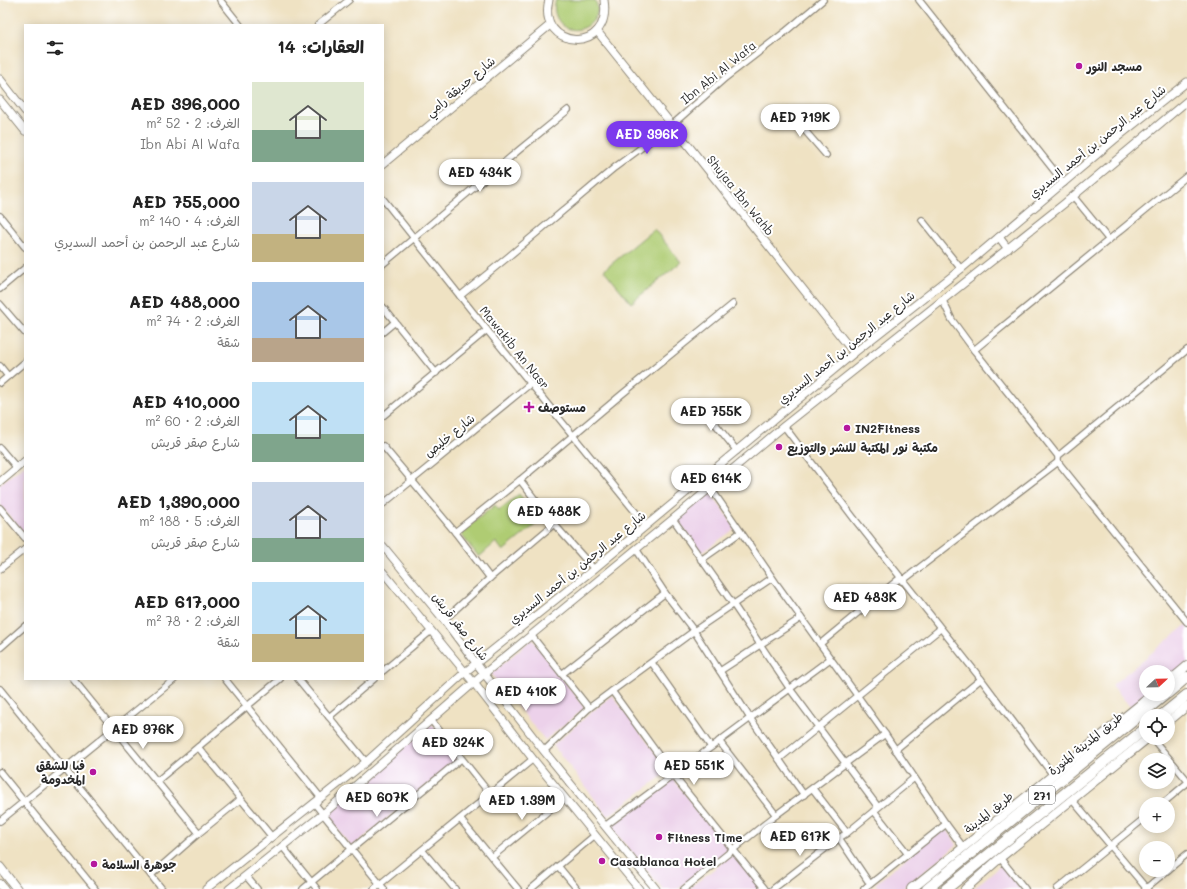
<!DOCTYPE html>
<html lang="ar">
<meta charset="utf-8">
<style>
:root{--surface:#fff;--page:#f6f6f6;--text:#222;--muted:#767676;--accent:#7c3aed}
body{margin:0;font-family:Mali,"Playpen Sans Arabic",sans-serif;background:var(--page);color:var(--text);direction:rtl;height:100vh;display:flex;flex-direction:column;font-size:15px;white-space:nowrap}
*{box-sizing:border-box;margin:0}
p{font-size:13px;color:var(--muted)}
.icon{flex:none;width:22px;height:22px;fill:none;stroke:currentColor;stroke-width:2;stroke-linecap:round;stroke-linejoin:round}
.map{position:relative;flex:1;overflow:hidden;direction:ltr}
.details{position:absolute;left:24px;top:24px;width:360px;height:656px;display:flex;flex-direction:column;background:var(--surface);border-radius:0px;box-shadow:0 2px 10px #0003;direction:rtl}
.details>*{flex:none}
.needle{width:26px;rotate:68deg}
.controls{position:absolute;left:1139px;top:665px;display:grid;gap:8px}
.controls a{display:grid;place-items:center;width:36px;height:36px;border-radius:50%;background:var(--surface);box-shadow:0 2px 10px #0003;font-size:20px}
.price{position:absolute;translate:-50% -34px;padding:0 9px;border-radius:14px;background:#fff;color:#222;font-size:13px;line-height:26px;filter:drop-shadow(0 1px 2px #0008)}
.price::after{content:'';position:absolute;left:50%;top:24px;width:12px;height:9px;margin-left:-6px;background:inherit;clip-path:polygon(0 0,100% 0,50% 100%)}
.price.selected{background:var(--accent);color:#fff}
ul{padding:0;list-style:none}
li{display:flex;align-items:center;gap:12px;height:100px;padding:0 20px}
li span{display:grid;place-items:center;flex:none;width:112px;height:80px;border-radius:0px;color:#555}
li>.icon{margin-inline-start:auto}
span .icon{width:48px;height:48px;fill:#fffc;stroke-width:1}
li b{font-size:17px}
h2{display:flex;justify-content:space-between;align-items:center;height:48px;padding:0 20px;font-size:17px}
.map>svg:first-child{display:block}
.built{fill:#ecd1ea}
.green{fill:#afcc73;stroke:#6d7c4f}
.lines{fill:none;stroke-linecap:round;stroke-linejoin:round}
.minor-casing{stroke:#8d8677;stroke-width:8}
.tertiary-casing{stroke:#8d8677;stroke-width:9}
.secondary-casing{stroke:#8d8677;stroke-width:10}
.primary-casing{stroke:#8d8677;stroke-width:10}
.motorway-casing{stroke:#8d8677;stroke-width:12}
.minor{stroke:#fff;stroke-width:5.5}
.tertiary{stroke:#fff;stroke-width:7}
.secondary{stroke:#fff;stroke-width:8}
.primary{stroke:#fff;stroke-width:8}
.motorway{stroke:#fff;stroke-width:10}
.poi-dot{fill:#b5179e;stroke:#fff;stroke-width:1.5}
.labels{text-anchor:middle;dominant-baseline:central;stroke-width:4;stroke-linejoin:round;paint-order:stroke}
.shield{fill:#fff;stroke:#6b6b6b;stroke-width:1}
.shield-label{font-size:11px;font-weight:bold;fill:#2b2b2b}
.poi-label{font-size:12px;font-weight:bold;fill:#2b2b2b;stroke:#fff;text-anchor:start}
.street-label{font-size:12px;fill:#2b2b2b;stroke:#fff}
</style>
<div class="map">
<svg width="1187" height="889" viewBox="0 0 1187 889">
<rect width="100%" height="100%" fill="#fff"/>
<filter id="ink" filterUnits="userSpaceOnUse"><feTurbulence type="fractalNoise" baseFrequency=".025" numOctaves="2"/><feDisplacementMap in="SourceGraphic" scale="8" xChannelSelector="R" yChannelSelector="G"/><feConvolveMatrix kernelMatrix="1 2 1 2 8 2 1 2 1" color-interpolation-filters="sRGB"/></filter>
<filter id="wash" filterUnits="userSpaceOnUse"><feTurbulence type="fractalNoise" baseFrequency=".012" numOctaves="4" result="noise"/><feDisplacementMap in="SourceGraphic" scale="16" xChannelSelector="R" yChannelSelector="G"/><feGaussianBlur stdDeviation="0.9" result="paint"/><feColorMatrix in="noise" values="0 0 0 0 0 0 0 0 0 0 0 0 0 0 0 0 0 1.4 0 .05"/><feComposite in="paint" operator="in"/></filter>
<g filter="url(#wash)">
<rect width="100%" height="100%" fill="#efe2c3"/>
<!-- built -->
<g class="built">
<polygon points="25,465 25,534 0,505 0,484"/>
<polygon points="709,491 736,528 701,553 676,518"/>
<polygon points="1186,625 1187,626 1187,664 1168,680 1168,672 1146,672 1146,694 1150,694 1132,709 1112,685"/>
<polygon points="532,639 585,708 545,740 491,674"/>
<polygon points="612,695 669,771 608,816 553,745"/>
<polygon points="431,723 459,759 352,847 325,814"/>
<polygon points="672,778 729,849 678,889 663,889 609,825"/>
<polygon points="945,826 957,845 902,889 880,889 875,884"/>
<polygon points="735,853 763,889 688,889"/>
<polygon points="1002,864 1022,889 973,889"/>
</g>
<!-- green -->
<g class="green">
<path d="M556,0h39c12,23 -25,43 -38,18 -3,-6 -3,-12 -1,-18z"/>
<polygon points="654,229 681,262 631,303 604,270"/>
<polygon points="519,494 540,521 503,551 496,542 479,557 460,533 495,505 499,510"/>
</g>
</g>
<g filter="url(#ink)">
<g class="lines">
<defs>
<g id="minor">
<polyline points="220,0 240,25"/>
<polyline points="919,0 1064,183"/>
<polyline points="318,25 349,0"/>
<polyline points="787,110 826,155"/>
<polyline points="1073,196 1109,240"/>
<polyline points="383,199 487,330 646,525"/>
<polyline points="0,216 25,247"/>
<polyline points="922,220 961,269"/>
<polyline points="383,264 519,150 568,110"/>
<polyline points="0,289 25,268"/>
<polyline points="460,296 508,257 614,168 672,125 725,78 785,32 823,0"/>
<polyline points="943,301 952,320 974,350 1058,456 1058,462 1187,622"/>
<polyline points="0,304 25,333"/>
<polyline points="383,307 436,373"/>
<polyline points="383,332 395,322"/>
<polyline points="974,350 1187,176"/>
<polyline points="0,366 8,376"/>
<polyline points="0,383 25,362"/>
<polyline points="698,402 737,451"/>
<polyline points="383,416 487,330"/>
<polyline points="784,426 856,521 981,679 1053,775"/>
<polyline points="383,446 455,532 490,578"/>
<polyline points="0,448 17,468"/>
<polyline points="1058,456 1187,350"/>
<polyline points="520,480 554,524 594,569"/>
<polyline points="710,487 776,583 885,734 946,824 963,847"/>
<polyline points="383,504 530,384"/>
<polyline points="0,508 25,538"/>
<polyline points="673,519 733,604 790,689 878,807"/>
<polyline points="455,532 520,480 621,395 733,304"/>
<polyline points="636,549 665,593 694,631 750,718 804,795"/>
<polyline points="701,560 741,532"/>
<polyline points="0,569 25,549"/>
<polyline points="902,581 1058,462"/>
<polyline points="444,620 490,578 554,524"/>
<polyline points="531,635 589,708"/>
<polyline points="820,644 900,578"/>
<polyline points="0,648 25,626"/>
<polyline points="652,663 711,747"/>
<polyline points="383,671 431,631"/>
<polyline points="720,671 801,618"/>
<polyline points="562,674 665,593"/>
<polyline points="73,679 199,833"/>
<polyline points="225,679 321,798"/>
<polyline points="298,679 366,762"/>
<polyline points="0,689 162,889"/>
<polyline points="612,691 673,775 765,889"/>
<polyline points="329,717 374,679"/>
<polyline points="431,720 490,794"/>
<polyline points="1152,738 1187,780"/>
<polyline points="719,741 776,815"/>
<polyline points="198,747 272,837"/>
<polyline points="895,750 981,679"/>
<polyline points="544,751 589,708 612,691 694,631 772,578"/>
<polyline points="779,759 940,629"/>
<polyline points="0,772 95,889"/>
<polyline points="157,781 280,679"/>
<polyline points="813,789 847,833"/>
<polyline points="1073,801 1147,889"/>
<polyline points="314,803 384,889"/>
<polyline points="1162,804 1187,783"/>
<polyline points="874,811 908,854"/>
<polyline points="460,819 518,889"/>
<polyline points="0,821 175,679"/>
<polyline points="605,826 830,659"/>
<polyline points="839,838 870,884"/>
<polyline points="282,846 317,889"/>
<polyline points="422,850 455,889"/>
<polyline points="492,857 564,798"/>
<polyline points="1000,858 1025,889"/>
<polyline points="558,866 577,889"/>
<polyline points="1168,870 1187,854"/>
<polyline points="151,875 199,833 241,799"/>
<polyline points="246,876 257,889"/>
<polyline points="303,889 461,759"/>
<polyline points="374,889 533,759"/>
<polyline points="531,889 595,835"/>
<polyline points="684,889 776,815 885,734"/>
<polyline points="773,889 839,838 847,833 914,778"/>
<polyline points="864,889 946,824"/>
<polyline points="1057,889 1146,817"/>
<polyline points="1145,889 1168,870"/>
</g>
<g id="tertiary">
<path d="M549,0c-13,49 64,56 55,0"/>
<polyline points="597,31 854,353"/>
<polyline points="0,79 25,111"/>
<polyline points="0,100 25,131"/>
<polyline points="383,164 550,25"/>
<polyline points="999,237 1008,249"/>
<polyline points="0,482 25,461"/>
<polyline points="383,546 444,620 476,663 544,751 656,889"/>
<polyline points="383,572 474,683 533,759 639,889"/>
<polyline points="206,889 366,762 464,673 594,569 854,353 961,269 1114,140 1187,82"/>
<polyline points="229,889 323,814 485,673 673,519 784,426 1065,203 1187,101"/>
</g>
<polyline id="secondary" points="0,867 17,889"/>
<g id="primary">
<polyline points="1168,682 1187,666"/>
<polyline points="1168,722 1187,706"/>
<polyline points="0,884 4,889"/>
<polyline points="912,889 1153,694"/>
<polyline points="965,889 1000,858 1148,738"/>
</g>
<g id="motorway">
<polyline points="1168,693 1187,677"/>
<polyline points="1161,716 1187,695"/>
<polyline points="912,889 913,888"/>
<polyline points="927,889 1166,694"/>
<polyline points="946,889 1146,728"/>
</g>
</defs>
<!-- minor casing -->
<use href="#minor" class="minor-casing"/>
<!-- tertiary casing -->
<use href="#tertiary" class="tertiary-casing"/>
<!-- secondary casing -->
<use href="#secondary" class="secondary-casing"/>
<!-- primary casing -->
<use href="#primary" class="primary-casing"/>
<!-- motorway casing -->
<use href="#motorway" class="motorway-casing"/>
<!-- minor -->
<use href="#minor" class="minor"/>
<!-- tertiary -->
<use href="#tertiary" class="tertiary"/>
<!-- secondary -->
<use href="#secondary" class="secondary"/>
<!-- primary -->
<use href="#primary" class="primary"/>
<!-- motorway -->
<use href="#motorway" class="motorway"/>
</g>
</g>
<!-- markers -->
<g class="poi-dot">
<circle cx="1079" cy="66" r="4"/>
<path d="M527 401h4v4h4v4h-4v4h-4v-4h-4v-4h4z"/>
<circle cx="847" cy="428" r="4"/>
<circle cx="779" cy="447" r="4"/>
<circle cx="93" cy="772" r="4"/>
<circle cx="659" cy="837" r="4"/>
<circle cx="602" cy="861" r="4"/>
<circle cx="94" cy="864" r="4"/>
</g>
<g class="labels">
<!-- shield labels -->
<rect class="shield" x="1029" y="786" width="26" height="18" rx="3"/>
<g class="shield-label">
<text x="1042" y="795">271</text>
</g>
<!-- poi labels -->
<g class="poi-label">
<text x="1087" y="66">مسجد النور</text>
<text x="538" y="407">مستوصف</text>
<text x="855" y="428">IN2Fitness</text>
<text x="787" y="447">مكتبة نور المكتبة للنشر والتوزيع</text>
<text x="85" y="765" text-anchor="end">فبا للشقق<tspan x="85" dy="14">المخدومة</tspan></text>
<text x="667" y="837">Fitness Time</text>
<text x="610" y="861">Casablanca Hotel</text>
<text x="102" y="864">جوهرة السلامة</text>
</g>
<!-- street labels -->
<g class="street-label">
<text transform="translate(718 72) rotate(-39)">Ibn Abi Al Wafa</text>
<text transform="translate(460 86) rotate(-40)">شارع حديقة رامي</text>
<text transform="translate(1097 141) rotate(-39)">شارع عبد الرحمن بن أحمد السديري</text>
<text transform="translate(741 195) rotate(51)">Shujaa Ibn Wahb</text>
<text transform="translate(515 347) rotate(51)">Mawakib An Nasr</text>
<text transform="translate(846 347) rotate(-39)">شارع عبد الرحمن بن أحمد السديري</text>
<text transform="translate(449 435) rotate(-39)">شارع خليص</text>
<text transform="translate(577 567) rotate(-39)">شارع عبد الرحمن بن أحمد السديري</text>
<text transform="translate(461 626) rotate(52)">شارع صقر قريش</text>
<text transform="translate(1085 743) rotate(-39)">طريق المدينة المنورة</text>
<text transform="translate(988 812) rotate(-39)">طريق المدينة</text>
</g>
</g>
</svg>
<div class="controls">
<a><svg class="needle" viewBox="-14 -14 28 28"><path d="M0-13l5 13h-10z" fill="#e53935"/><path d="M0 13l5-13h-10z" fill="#767676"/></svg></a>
<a><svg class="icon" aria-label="locate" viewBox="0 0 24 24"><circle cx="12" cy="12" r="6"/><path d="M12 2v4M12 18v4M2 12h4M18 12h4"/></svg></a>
<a><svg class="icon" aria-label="layers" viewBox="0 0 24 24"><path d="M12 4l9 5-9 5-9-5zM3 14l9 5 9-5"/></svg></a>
<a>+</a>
<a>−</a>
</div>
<b class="price" style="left:800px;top:138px">AED 719K</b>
<b class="price selected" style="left:647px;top:155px">AED 396K</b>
<b class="price" style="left:480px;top:193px">AED 434K</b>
<b class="price" style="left:711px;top:432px">AED 755K</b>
<b class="price" style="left:711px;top:499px">AED 614K</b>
<b class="price" style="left:549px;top:532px">AED 488K</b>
<b class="price" style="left:865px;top:618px">AED 483K</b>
<b class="price" style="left:526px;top:712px">AED 410K</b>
<b class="price" style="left:143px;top:750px">AED 976K</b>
<b class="price" style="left:453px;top:763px">AED 324K</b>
<b class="price" style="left:694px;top:786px">AED 551K</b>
<b class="price" style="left:377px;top:818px">AED 607K</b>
<b class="price" style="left:522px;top:821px">AED 1.39M</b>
<b class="price" style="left:800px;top:857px">AED 617K</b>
<section class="details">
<h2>العقارات: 14<svg class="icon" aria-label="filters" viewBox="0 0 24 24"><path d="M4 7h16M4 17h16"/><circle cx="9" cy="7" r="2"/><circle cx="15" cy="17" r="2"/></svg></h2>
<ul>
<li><span style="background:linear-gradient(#dfe7d0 60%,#7fa58c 0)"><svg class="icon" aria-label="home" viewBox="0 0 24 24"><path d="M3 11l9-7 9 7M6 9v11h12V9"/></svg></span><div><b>AED 396,000</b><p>الغرف: 2 · 52 m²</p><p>Ibn Abi Al Wafa</p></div></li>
<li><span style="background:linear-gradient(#c9d6e8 65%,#c2b280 0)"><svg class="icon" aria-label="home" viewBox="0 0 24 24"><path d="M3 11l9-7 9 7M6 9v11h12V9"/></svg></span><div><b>AED 755,000</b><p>الغرف: 4 · 140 m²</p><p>شارع عبد الرحمن بن أحمد السديري</p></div></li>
<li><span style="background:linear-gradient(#a9c7e8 70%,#b9a48a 0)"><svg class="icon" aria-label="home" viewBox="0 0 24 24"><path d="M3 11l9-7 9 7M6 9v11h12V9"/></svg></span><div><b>AED 488,000</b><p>الغرف: 2 · 74 m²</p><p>شقة</p></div></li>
<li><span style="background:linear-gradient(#bfe0f5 65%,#7fa58c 0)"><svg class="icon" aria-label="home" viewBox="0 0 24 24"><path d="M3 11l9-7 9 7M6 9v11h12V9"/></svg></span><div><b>AED 410,000</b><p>الغرف: 2 · 60 m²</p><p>شارع صقر قريش</p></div></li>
<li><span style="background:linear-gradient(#c9d6e8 70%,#7fa58c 0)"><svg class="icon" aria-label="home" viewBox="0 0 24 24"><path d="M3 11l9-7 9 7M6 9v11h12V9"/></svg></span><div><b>AED 1,390,000</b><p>الغرف: 5 · 188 m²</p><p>شارع صقر قريش</p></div></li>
<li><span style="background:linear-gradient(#bfe0f5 65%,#c2b280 0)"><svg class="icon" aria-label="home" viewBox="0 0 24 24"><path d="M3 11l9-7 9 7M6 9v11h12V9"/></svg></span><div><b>AED 617,000</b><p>الغرف: 2 · 78 m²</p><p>شقة</p></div></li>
</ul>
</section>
</div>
